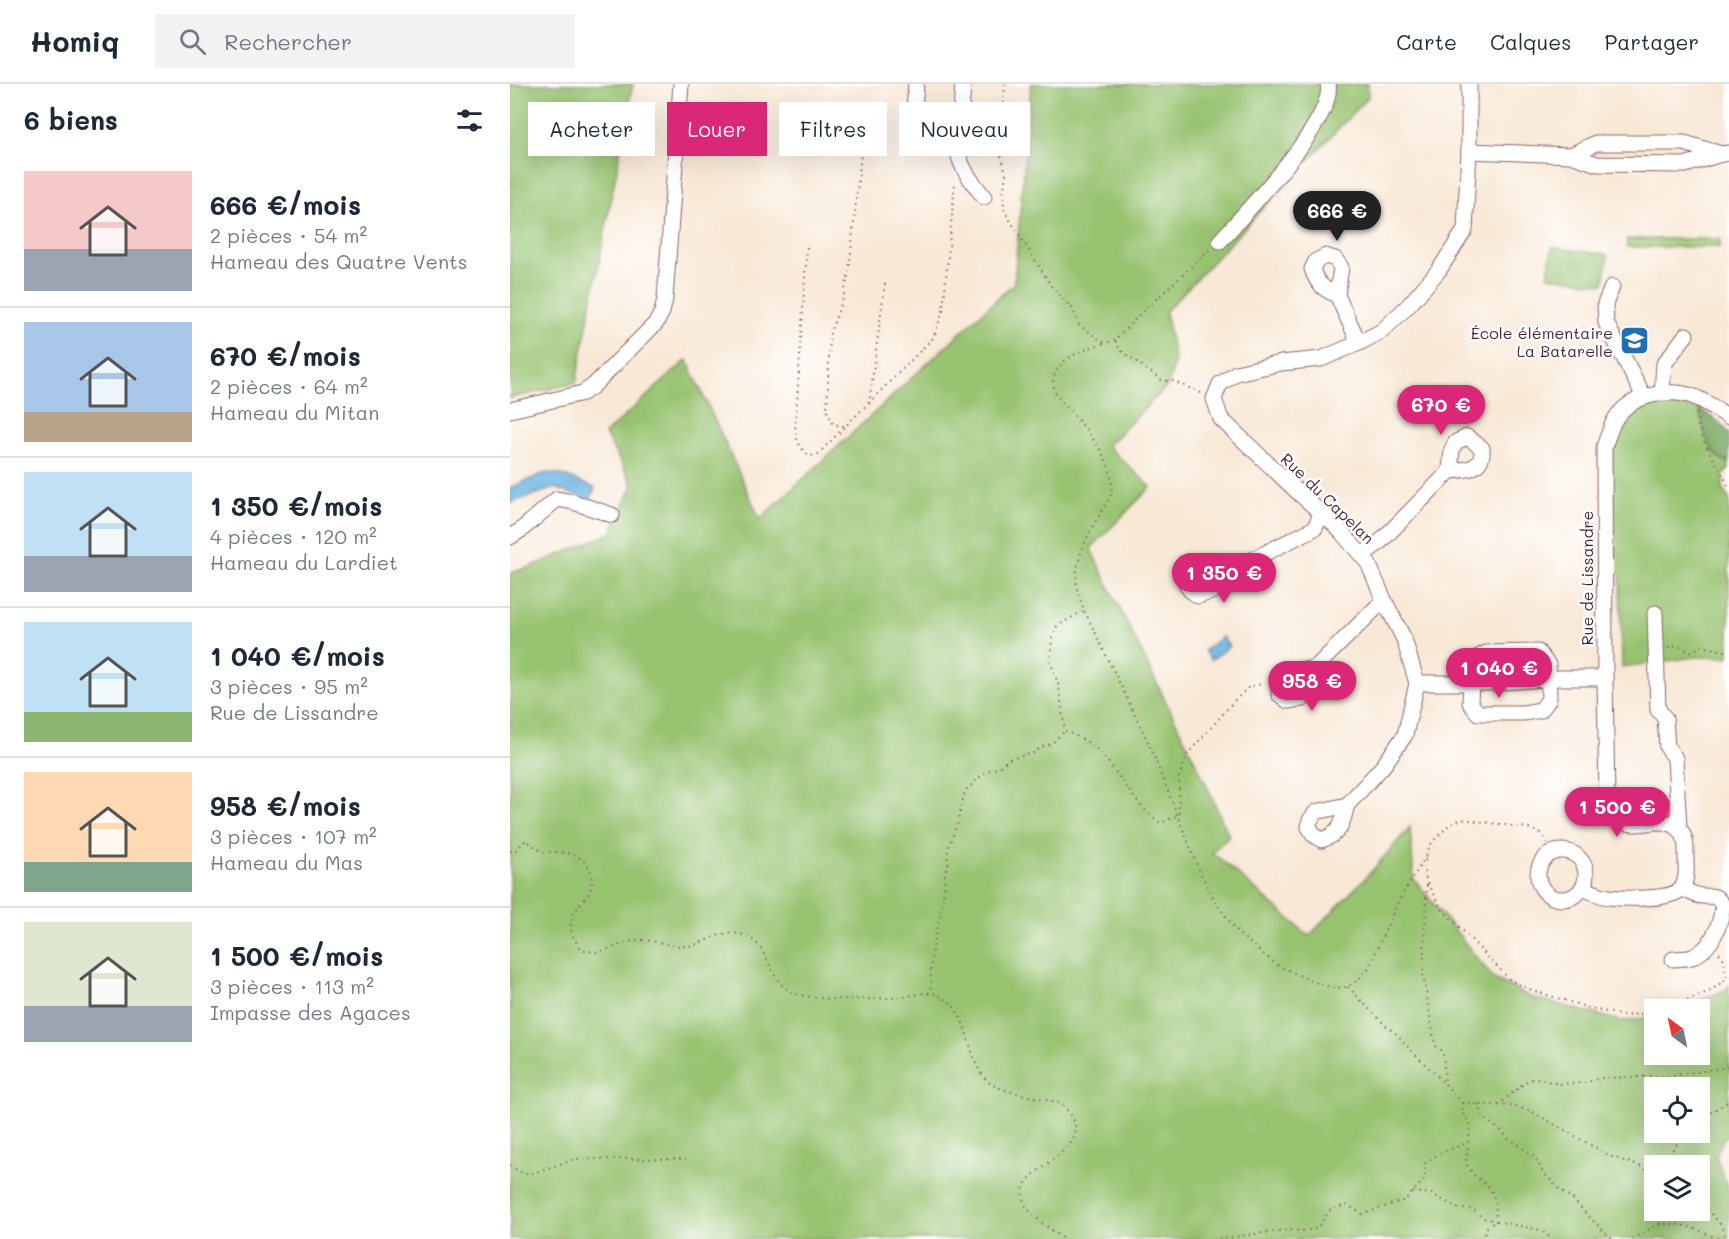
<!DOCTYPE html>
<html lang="fr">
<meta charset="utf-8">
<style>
:root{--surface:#fff;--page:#f2f2f3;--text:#1f2937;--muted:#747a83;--line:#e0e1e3;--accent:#db2777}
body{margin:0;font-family:Mali,sans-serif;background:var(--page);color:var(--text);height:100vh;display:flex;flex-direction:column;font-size:22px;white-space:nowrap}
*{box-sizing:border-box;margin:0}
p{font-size:20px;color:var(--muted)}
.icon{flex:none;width:33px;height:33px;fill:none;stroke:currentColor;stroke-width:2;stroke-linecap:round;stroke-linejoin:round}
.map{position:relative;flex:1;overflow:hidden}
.sheet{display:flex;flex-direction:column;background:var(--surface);width:510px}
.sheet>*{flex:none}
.guide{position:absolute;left:18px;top:18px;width:570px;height:54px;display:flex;gap:12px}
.needle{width:39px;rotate:327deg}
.controls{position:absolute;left:1134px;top:915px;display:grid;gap:12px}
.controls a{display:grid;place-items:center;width:66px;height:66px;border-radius:0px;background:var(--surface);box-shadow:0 6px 24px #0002;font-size:30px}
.price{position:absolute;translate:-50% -51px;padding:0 14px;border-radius:21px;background:var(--accent);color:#fff;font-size:20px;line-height:39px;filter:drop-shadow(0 2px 3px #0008)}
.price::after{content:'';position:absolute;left:50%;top:36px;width:18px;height:14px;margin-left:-9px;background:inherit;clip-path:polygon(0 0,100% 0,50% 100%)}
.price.current{background:#222;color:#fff}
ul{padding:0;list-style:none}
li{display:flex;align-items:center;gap:18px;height:150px;padding:0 24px}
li+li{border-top:2px solid var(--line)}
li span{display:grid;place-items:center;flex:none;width:168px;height:120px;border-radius:0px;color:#555}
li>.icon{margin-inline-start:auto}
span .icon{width:72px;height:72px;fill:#fffc;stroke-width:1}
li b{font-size:26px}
h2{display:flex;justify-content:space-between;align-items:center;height:72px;padding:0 24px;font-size:26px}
.tag{padding:0 21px;border-radius:0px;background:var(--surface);box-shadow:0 6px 24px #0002;font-size:21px;line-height:54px}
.tag.current{background:var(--accent);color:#fff}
header{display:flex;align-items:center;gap:36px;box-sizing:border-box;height:84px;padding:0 30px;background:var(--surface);border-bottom:2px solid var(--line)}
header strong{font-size:28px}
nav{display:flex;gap:33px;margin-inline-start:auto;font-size:21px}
.search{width:420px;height:54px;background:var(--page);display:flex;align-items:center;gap:15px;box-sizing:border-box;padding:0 21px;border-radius:0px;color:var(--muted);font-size:22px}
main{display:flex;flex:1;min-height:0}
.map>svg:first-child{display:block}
.green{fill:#97c270;stroke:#70704e;stroke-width:1.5;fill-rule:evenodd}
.forest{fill:#79a862;stroke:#626446;stroke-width:1.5}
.water{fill:#66b2df;stroke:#586885;stroke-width:1.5}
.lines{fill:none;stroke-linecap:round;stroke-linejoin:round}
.minor-casing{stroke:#876567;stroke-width:17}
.path{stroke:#876567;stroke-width:2;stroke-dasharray:1.5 4.5;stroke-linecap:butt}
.minor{stroke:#fff;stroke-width:15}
.labels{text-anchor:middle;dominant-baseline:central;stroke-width:5;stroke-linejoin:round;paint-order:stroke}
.poi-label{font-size:16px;fill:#4a1f2b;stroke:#fff;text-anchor:end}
.street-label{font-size:16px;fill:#4a1f2b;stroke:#fff}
</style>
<header>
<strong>Homiq</strong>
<div class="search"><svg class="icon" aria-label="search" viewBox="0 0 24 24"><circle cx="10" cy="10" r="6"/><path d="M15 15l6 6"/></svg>Rechercher</div>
<nav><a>Carte</a><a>Calques</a><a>Partager</a></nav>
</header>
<main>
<section class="sheet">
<h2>6 biens<svg class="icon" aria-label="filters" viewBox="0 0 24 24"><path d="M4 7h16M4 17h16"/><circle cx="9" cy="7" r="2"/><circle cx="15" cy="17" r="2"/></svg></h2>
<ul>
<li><span style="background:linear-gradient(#f6c9c9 65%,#9aa5b1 0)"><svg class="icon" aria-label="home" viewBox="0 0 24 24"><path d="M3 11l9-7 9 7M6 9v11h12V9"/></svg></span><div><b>666 €/mois</b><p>2 pièces · 54 m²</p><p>Hameau des Quatre Vents</p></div></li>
<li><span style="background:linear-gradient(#a9c7e8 75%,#b9a48a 0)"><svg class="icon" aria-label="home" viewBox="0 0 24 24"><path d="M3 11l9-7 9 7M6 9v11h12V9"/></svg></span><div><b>670 €/mois</b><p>2 pièces · 64 m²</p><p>Hameau du Mitan</p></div></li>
<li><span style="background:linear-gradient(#bfe0f5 70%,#9aa5b1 0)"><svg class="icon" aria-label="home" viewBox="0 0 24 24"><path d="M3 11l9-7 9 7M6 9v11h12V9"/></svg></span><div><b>1 350 €/mois</b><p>4 pièces · 120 m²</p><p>Hameau du Lardiet</p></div></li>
<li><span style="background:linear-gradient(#bfe0f5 75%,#8fb573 0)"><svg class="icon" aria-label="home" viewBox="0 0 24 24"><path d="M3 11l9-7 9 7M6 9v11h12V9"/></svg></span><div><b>1 040 €/mois</b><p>3 pièces · 95 m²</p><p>Rue de Lissandre</p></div></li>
<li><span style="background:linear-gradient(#ffd9b3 75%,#7fa58c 0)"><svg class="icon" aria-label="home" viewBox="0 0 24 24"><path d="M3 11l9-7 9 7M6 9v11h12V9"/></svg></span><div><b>958 €/mois</b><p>3 pièces · 107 m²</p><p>Hameau du Mas</p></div></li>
<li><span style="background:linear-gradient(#dfe7d0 70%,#9aa5b1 0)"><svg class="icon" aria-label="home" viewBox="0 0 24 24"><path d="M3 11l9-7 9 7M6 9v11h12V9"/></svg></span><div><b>1 500 €/mois</b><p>3 pièces · 113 m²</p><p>Impasse des Agaces</p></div></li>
</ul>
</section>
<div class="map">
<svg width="1219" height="1155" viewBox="0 0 1219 1155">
<rect width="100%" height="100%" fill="#fff"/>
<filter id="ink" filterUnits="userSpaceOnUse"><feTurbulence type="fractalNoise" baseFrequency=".0167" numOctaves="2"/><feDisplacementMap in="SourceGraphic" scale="12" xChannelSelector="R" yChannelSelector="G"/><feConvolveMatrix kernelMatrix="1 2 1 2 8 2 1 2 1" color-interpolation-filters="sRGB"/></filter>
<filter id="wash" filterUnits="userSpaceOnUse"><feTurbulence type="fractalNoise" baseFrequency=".008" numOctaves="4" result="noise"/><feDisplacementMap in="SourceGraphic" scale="24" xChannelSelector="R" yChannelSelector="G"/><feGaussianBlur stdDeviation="1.35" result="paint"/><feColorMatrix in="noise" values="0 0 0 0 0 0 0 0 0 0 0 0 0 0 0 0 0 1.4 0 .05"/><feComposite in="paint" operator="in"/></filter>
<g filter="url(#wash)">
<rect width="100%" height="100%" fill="#f8e8d6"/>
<!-- green -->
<g class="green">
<polygon points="0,0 123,0 66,299 0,314"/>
<path d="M521,0h337v13l-203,215 10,49 -7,24 -61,61 44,41 -60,61 1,4 110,223 27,61 -17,16 97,84 62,-64 39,-45 4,52 79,99 37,19 91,24 33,-4v37h46v-44l-24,-1 49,-19 4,-5v150l-6,4 -7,17 13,37v46h-1219v-666l20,-6 81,-34 22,-48 -28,-51 82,-74 73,159 254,-236zM1144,1004h46v44h-46zM1144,1082h46v44h-46z"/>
<rect x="1117" y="155" width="93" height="8"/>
<polygon points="1042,163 1098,171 1094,200 1038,192"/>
<path d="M1149,315c15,0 26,1 40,9 5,20 8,48 30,55v6l-6,6v15l6,8v159h-33l-74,10 -2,-94 -8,-1c0,-35 -9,-130 14,-156 9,-9 20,-13 33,-17z"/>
</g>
<!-- forest -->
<path class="forest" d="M1189,324l20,14 10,11v30c-22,-7 -25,-35 -30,-55z"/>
<!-- water -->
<g class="water">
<polygon points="41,389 52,391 85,404 80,416 45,404 0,419 0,404 32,390"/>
<polygon points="712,553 719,562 701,576 694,567"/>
</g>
</g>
<g filter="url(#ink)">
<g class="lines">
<defs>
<g id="minor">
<path d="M453,0l-5,69c4,17 15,30 26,44"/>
<polyline points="403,38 406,0"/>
<polyline points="959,67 1061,71 1086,59 1174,59 1211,70 1219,69"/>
<polyline points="1061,71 1087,80 1175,81 1211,70"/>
<path d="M710,157c24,-28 116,-121 108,-157"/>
<polyline points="1102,203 1095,220 1096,239 1134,313"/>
<path d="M827,211c-14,-6 -20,-11 -25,-26l4,-8 10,-5 9,3 6,8 -4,28 22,48"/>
<polyline points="1152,309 1154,280 1176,251"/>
<polyline points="0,326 73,309 83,302 146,239 152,228 155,215 171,0"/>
<polyline points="0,453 11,446 47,415 63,418 102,431"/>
<path d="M852,471l17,-12 71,-72 2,-22 4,-7 11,-5 15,11c2,21 -15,22 -32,23"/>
<path d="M718,488c-15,-3 -26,-6 -40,2l-2,9 4,7 8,6 16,-5 14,-19 87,-44 6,-15"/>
<polyline points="1145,529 1148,626 1155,634 1157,663 1165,674 1169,744"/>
<polygon points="1028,568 1038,581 1039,615 1031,626 1013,629 968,629 960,619 962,577 976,569"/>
<path d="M804,585c-15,0 -23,1 -35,10v15l9,7 14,-2 12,-14v-16l70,-69"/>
<path d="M907,599h74l68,-5h46l-1,-231c3,-8 6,-18 10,-26 15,-27 57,-34 83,-23 11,5 22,13 32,19"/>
<path d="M837,721c-5,18 -5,28 -25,35l-8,-5 -5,-8 1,-7 6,-8 31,-7 36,-39 22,-31 12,-52 -13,-44 -20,-39 -16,-37 -31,-36 -35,-31 -81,-77 -7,-20 6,-15 16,-11 45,-10 40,-4 38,-16 23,-12 27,-26 30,-35 26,-40 4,-79v-67"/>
<circle cx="1052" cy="791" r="24"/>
<path d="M1072,804c9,3 18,8 27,9 14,2 63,3 72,-8 7,-9 5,-21 5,-31 0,-10 1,-23 -8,-30 -25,-19 -53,17 -71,-27l-2,-123"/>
<path d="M1163,875c5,-1 13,0 19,-2 20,-8 28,-32 31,-51 -8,-13 -9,-9 -21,-10 -7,0 -14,-5 -20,-8"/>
</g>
</defs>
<!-- minor casing -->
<use href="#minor" class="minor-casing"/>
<!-- path -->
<g class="path">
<polyline points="495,0 490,66 496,90 493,112 495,128 542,203 562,224 569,241 595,259"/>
<path d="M297,163l-12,185c3,11 5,18 16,24l7,-2 115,-116 10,-27 12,-129"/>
<path d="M605,256c-24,7 -76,20 -58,56 20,23 54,57 55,89 1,11 -7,20 -12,29 -13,22 -27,48 -23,74 1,7 5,15 7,22l65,134 51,128 16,31 24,32 37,30 37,17 20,6 13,-1 11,-7 10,-11 30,-67 28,-46"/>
<polyline points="691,309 663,297 653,297 610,266 605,256 628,232 699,166"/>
<polyline points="359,320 375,199"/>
<path d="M1187,329c0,28 22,50 32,75"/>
<polyline points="334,342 323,340 317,326 320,248 333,215 339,187 353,49"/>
<path d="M573,527l-26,15 -5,12 -2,22 9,27 6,44c9,4 21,9 28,15 26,23 39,59 68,77l18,-8v-38l8,-22 47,-54 16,-15 14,-2"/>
<polyline points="1158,564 1168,562 1180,568 1192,562 1219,568"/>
<path d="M0,767h5l11,-11 16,12c19,-1 42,0 49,20 1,6 2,13 -1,19 -7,11 -21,22 -19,37 0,8 6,16 11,21 4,1 9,3 13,3 17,-2 31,-12 48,-12 17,1 34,9 50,5 13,-3 25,-12 39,-12 38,1 32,44 58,58 21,12 86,8 113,6 10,-1 21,-6 31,-3 40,11 29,67 56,89 14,10 52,15 70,20 57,52 -64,62 -32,106 9,12 24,21 36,30"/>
<polyline points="1043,770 1032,750 1018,744 951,735 938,742 920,761 916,772 914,786 917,799 931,824 1001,897 1024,907 1080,924 1114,932 1144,928"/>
<polyline points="1209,869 1213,873 1217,895"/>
<polyline points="838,903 875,941 888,951 895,960 935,1000"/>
<path d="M418,910c5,-10 2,-17 3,-26 0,-27 11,-53 13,-79 1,-11 0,-17 5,-27l-2,-6 2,-11 8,-20 8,-34 21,-20 11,-3 12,-9 25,-6 6,-5 11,-4 14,-13"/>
<polyline points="1155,926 1200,907 1219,893"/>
<polyline points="952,1019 1002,1022 1021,1027 1100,1072 1132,1083 1144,1090"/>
<polyline points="968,1020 972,1033 994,1049 996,1054 1003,1057 1025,1073 1032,1087 1048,1104 1064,1116 1076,1130 1102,1155"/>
<polyline points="988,1021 1018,996 1028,994 1048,1000 1074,999 1091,994 1159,992 1219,983"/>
<polyline points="1190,1035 1219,1017"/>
<polyline points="0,1081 12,1089 23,1089 65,1075 176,1075"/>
<polyline points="1156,1082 1157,1073 1176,1048"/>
<polyline points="903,1108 922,1110 949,1125 962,1125 973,1134 986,1137 985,1116 980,1104 963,1090 956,1080 958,1059"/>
<polyline points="1190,1116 1211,1141 1216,1155"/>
<path d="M1149,1140c27,-1 36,5 60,15"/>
<path d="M709,1155l66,-9 20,1 12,-3 14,-19 16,-4 16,9 42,-14 20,-21v-15c11,-12 29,-15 43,-22l3,-17 -8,-11 -1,-11 -17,-19 -2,-32 -8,-7 -12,-71 4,-91"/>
<polyline points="973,1155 977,1143 986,1137 1030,1146 1043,1155"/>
<polyline points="1122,1155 1149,1140 1161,1126"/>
</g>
<!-- minor -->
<use href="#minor" class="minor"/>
</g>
</g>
<!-- icons -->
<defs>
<symbol id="school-square" viewBox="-11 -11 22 22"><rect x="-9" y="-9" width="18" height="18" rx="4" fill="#1f6fb2" stroke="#fff"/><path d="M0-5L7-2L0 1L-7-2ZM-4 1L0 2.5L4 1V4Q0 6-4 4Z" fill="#fff"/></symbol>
</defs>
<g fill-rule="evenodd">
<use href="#school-square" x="1108" y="240" width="33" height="33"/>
</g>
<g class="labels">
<!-- poi labels -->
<g class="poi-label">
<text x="1103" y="248">École élémentaire<tspan x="1103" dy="18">La Batarelle</tspan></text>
</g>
<!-- street labels -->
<g class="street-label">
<text transform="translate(818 414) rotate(44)">Rue du Capelan</text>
<text transform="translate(1076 494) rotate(-90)">Rue de Lissandre</text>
</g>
</g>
</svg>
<div class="controls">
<a><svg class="needle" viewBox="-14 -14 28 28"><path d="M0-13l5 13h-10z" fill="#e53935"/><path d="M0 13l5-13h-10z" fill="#747a83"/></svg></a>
<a><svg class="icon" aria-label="locate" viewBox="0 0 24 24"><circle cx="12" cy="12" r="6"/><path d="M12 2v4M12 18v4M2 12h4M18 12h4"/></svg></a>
<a><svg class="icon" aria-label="layers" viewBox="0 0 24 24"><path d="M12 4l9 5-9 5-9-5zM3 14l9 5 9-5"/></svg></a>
</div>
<b class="price current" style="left:827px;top:158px">666 €</b>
<b class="price" style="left:931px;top:352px">670 €</b>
<b class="price" style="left:714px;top:520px">1 350 €</b>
<b class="price" style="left:989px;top:615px">1 040 €</b>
<b class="price" style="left:802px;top:628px">958 €</b>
<b class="price" style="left:1107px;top:754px">1 500 €</b>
<div class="guide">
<a class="tag">Acheter</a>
<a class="tag current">Louer</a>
<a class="tag">Filtres</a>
<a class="tag">Nouveau</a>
</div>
</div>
</main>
